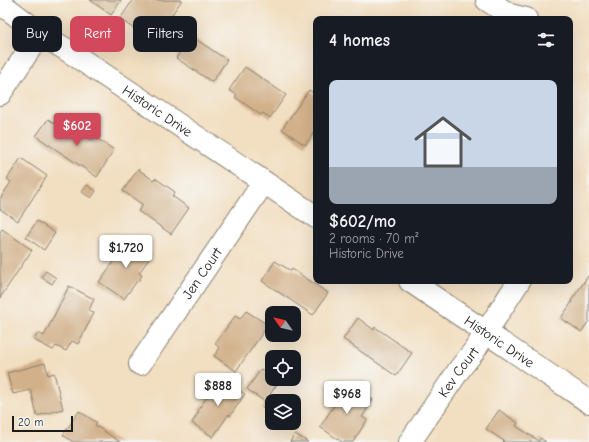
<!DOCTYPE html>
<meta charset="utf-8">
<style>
:root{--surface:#171b24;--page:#20242c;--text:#f1f3f6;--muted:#9ea1a6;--line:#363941;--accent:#d1495b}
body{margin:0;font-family:"Comic Neue",sans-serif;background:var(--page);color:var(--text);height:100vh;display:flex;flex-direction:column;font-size:15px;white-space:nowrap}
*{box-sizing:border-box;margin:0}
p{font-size:13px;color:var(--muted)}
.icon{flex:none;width:22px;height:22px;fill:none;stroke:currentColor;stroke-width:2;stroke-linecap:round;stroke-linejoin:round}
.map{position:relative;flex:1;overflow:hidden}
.drawer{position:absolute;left:313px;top:16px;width:260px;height:268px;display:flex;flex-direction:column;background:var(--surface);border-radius:8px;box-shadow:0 4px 16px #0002}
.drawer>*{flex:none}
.top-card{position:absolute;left:12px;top:16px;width:241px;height:36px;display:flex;gap:8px}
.needle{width:26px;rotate:304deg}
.controls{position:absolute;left:265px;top:306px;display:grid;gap:8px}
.controls a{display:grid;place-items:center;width:36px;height:36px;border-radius:8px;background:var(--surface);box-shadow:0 4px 16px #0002;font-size:20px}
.scale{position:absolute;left:12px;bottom:10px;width:61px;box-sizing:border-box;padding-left:4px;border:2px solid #1c1c1c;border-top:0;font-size:11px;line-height:14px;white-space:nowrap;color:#1c1c1c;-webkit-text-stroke:3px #f6f6f2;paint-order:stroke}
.price{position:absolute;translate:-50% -34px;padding:0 9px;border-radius:4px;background:#fff;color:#222;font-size:13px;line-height:26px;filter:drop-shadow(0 1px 2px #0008)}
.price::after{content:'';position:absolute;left:50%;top:24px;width:12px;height:9px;margin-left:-6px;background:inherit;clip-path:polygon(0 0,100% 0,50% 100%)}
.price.active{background:var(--accent);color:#fff}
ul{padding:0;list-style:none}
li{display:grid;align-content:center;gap:8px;height:212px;padding:0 16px}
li+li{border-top:1px solid var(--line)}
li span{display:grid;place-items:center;height:124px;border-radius:8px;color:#555}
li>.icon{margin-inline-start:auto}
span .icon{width:72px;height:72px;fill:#fffc;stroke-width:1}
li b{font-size:17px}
h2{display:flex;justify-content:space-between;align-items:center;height:48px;padding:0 16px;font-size:17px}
.pill{padding:0 14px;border-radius:8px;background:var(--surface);box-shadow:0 4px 16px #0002;font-size:14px;line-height:36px}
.pill.active{background:var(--accent);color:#fff}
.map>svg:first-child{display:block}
.building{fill:#d2b18a}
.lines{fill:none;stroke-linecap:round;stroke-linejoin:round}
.minor-casing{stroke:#877d6e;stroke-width:24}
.minor{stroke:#fff;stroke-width:22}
.labels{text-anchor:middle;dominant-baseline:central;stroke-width:3;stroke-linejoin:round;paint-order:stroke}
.street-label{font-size:14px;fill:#1c1c1c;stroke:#f6f6f2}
</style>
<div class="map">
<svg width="589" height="442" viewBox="0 0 589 442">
<rect width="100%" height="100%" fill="#f6f6f2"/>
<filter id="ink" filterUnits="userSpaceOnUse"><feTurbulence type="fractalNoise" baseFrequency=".025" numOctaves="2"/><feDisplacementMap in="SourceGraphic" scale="8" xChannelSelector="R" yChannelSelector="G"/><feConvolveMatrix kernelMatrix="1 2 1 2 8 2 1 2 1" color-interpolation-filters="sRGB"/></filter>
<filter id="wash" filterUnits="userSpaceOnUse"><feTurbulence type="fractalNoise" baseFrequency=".012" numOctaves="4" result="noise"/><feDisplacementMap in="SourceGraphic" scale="16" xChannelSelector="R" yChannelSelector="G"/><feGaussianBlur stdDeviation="0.9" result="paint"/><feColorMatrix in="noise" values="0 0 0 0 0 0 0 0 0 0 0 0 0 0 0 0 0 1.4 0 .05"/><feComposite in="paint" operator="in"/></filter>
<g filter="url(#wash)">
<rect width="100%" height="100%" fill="#f2dec0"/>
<g id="blocks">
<!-- building -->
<g class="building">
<polygon points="90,0 121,0 111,15"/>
<polygon points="133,0 149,0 151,2 152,0 182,0 172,14 180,20 161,48 120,19"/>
<polygon points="191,36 227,60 212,82 176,58"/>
<polygon points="245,67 286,95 270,118 263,113 261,115 235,97 237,95 229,90"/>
<polygon points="309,90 316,95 316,130 305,145 282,129"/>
<polygon points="48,119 65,130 68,125 92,141 95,137 114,150 97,177 36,136"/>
<polygon points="21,158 47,176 18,221 0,209 0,199 11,182 7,179"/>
<polygon points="138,169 153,180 155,178 175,192 172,196 189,208 171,234 138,211 143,205 123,191"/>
<polygon points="87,185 96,191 91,198 82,192"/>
<polygon points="37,221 55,233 44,250 26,237"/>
<polygon points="2,229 32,250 0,298 0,232"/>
<polygon points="130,239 152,254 139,273 142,275 138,282 137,281 124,299 99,282"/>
<polygon points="275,261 291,271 292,269 328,293 313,315 262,281"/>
<polygon points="46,271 56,278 52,284 41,277"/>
<polygon points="588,276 589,277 589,321 581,332 561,318 572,302 571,301"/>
<polygon points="69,286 94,299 89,310 94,313 78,344 72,341 66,351 56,346 53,350 34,340 38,333 44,336"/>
<polygon points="246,311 268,325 236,371 214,356 220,348 215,344 235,316 240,319"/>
<polygon points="358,318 374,330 375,327 412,353 396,376 343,339"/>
<polygon points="45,363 48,375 54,373 63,409 37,416 31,390 13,394 7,373"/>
<polygon points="261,369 272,376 272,379 276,379 279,381 265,402 247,389"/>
<polygon points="220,378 245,394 230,416 229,414 213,437 192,423 199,411 198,410"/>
<polygon points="348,384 373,400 362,417 367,420 353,442 342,442 320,427"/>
<polygon points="266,402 272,406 272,412 271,414 262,408"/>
<polygon points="499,410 518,423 516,426 539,441 540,438 546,442 503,442 504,441 486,429"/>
<polygon points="79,411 97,423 95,425 120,442 73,442 63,435"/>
<polygon points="295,434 308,442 290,442"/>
</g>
</g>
</g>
<g filter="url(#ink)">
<use href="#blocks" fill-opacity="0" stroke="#877d6e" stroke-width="1"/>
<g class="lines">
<defs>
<g id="minor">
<polyline points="487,0 510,15 526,19"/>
<path id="s1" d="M0,3l42,32 25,15 249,167"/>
<polyline points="0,94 29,50 42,35"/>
<path id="s2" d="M410,281l179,121"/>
<path id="s3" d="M140,364l124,-182"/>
<path id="s4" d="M410,442l51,-75 13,-16 45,-70"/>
</g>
</defs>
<!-- minor casing -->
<use href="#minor" class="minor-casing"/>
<!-- minor -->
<use href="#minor" class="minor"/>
</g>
</g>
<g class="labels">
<!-- street labels -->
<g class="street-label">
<text stroke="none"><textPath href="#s1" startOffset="191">Historic Drive</textPath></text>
<text stroke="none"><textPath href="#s3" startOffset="110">Jen Court</textPath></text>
<text stroke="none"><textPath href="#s2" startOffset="108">Historic Drive</textPath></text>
<text stroke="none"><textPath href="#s4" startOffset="85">Kev Court</textPath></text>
</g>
</g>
</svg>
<div class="controls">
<a><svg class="needle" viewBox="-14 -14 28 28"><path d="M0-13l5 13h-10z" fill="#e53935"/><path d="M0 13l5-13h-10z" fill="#9ea1a6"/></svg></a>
<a><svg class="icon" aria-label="locate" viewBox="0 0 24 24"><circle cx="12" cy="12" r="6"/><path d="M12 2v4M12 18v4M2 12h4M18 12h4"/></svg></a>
<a><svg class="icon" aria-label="layers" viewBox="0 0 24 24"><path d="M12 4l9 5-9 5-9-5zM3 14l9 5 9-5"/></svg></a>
</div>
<div class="scale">20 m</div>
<b class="price active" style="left:77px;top:147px">$602</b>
<b class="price" style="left:126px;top:269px">$1,720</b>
<b class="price" style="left:218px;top:407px">$888</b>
<b class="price" style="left:347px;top:415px">$968</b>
<div class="top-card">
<a class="pill">Buy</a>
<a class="pill active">Rent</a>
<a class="pill">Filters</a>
</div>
<section class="drawer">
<h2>4 homes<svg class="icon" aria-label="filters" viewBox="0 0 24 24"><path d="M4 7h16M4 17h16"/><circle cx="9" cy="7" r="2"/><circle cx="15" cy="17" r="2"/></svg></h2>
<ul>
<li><span style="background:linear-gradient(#c9d6e8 70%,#9aa5b1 0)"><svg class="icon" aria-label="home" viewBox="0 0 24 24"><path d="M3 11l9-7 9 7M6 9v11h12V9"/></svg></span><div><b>$602/mo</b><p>2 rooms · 70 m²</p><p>Historic Drive</p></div></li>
</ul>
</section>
</div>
